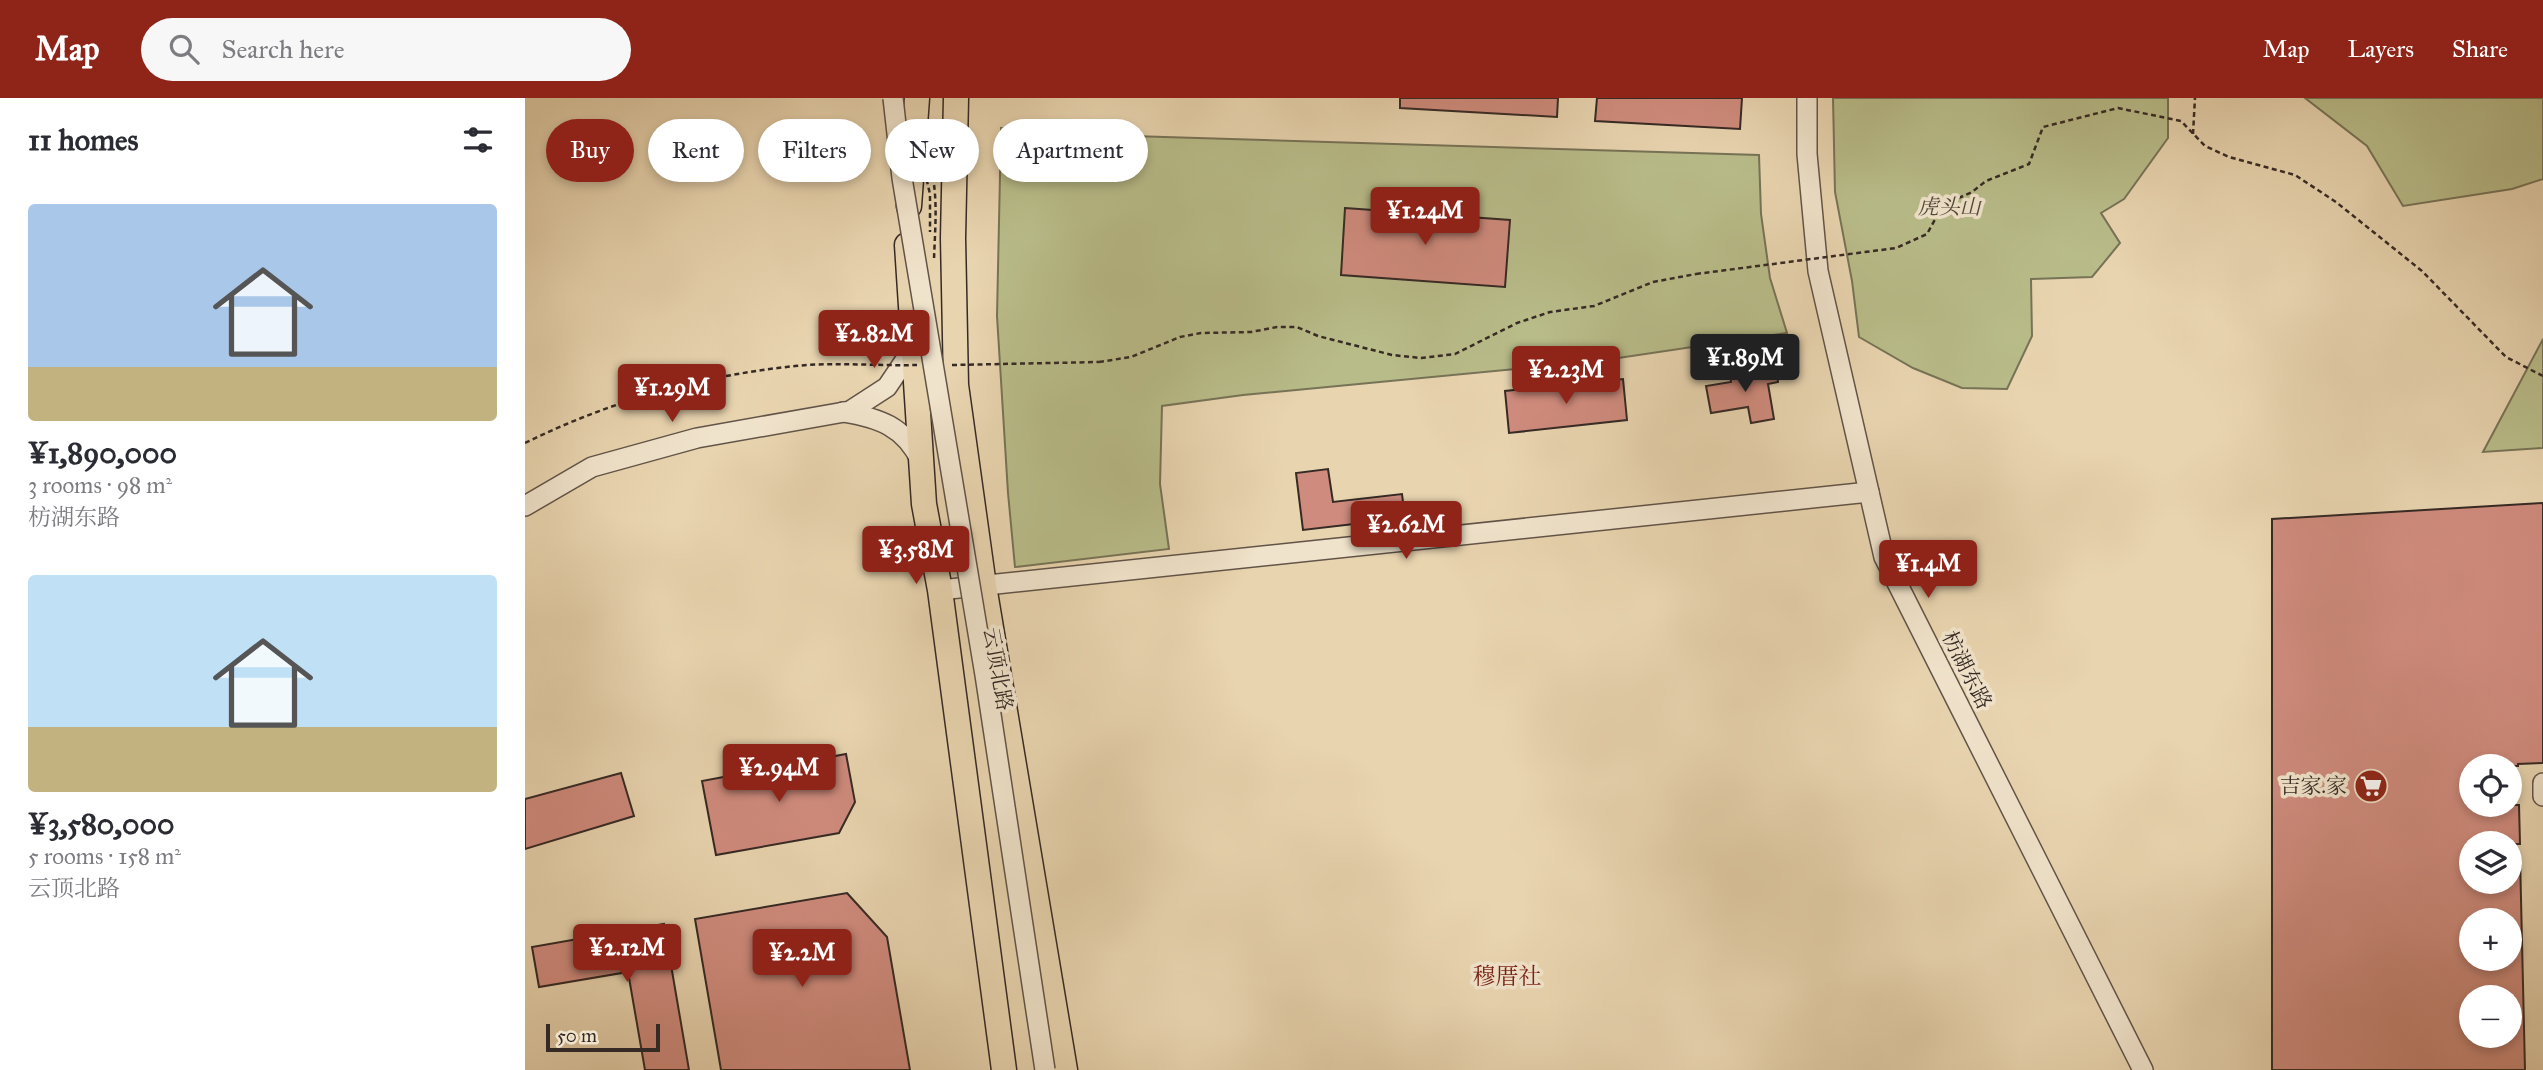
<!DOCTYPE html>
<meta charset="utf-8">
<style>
:root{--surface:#fff;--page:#f7f7f7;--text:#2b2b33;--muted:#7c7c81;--accent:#8f2418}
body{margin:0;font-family:"IM FELL Great Primer","Noto Serif SC",serif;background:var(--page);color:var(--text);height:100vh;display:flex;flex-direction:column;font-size:26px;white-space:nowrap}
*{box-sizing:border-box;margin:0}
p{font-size:23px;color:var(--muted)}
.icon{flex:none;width:38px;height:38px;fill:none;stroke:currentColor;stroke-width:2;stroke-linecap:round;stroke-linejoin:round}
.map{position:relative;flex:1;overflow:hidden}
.details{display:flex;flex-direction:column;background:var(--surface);width:525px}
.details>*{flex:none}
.top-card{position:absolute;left:21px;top:21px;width:665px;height:63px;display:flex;gap:14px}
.fabs{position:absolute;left:1934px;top:656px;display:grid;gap:14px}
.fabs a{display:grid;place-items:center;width:63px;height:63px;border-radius:50%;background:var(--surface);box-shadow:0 4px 10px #0003;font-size:35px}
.scale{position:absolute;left:21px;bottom:18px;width:114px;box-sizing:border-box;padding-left:7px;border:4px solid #362a25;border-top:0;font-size:19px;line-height:24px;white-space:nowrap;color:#362a25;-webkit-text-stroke:5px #f0e3cb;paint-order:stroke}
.price{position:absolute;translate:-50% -60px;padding:0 16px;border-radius:7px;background:var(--accent);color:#fff;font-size:23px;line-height:46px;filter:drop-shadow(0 2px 4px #0008)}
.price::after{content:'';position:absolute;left:50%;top:42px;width:21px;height:16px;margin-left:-10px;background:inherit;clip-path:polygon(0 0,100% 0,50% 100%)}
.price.on{background:#222;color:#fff}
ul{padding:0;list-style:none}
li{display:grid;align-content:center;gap:14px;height:371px;padding:0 28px}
li span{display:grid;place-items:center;height:217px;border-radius:7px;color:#555}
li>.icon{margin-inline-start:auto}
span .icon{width:126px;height:126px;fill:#fffc;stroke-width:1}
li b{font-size:30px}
h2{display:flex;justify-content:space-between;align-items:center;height:84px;padding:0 28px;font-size:30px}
.chip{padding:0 24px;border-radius:32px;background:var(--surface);box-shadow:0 4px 10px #0003;font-size:24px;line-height:63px}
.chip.on{background:var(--accent);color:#fff}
header{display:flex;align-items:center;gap:42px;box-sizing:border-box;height:98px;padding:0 35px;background:var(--accent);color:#fff}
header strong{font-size:33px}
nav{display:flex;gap:38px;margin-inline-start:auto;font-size:24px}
.search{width:490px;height:63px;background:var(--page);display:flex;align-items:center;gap:18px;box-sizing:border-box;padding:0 24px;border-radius:38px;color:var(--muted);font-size:26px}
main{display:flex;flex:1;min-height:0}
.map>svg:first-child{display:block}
.green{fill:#b8bc89;stroke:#777357;stroke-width:2}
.building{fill:#cf8b7d;stroke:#362a25;stroke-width:2;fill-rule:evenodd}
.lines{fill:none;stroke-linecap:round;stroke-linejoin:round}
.minor-casing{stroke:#625448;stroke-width:22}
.major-casing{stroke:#362a25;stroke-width:27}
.path{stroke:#362a25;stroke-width:2.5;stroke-dasharray:5 3.5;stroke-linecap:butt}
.minor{stroke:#f0e3cb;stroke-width:19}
.major{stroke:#e8d4af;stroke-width:24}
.minor-bridge-casing{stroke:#625448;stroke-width:22;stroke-linecap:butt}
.path-bridge{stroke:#362a25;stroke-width:2.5;stroke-dasharray:5 3.5;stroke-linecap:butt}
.minor-bridge{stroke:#f0e3cb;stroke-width:19}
.labels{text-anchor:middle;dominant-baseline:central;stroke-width:7;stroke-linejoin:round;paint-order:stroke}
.park-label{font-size:21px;font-style:italic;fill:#504739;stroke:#f0e3cb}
.street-label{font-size:21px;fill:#362a25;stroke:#f0e3cb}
.poi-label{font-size:21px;fill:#362a25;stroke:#f0e3cb;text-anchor:end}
.neighbourhood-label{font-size:23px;fill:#7a1f14;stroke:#f0e3cb}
</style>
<header>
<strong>Map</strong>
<div class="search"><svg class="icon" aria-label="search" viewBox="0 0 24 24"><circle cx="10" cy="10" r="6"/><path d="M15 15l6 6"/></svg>Search here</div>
<nav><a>Map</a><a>Layers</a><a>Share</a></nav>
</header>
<main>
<section class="details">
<h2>11 homes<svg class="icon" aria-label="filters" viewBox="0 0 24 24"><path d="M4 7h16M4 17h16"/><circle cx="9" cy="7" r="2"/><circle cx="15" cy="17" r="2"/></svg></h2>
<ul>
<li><span style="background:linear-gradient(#a9c7e8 75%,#c2b280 0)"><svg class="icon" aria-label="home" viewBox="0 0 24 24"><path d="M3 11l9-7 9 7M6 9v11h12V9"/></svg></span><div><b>¥1,890,000</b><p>3 rooms · 98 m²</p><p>枋湖东路</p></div></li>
<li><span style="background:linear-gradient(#bfe0f5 70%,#c2b280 0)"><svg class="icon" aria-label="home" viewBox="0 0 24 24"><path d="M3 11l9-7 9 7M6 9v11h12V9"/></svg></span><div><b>¥3,580,000</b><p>5 rooms · 158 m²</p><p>云顶北路</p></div></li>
</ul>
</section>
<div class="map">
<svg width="2018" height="972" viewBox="0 0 2018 972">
<rect width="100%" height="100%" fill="#e8d4af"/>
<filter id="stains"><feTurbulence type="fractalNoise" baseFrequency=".00286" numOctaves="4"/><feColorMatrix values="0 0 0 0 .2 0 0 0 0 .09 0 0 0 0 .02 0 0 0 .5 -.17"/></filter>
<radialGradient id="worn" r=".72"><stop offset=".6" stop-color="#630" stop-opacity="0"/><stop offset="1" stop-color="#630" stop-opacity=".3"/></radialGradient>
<!-- green -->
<g class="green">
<polygon points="1308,0 1643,0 1643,40 1599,101 1576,115 1595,145 1567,179 1506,181 1507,238 1482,291 1437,290 1388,270 1334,239 1327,183 1310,94"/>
<polygon points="1780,0 2018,0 2018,81 1987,91 1878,108 1842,48"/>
<polygon points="476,30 541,36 1234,57 1236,116 1245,180 1262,235 1073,263 718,297 637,308 635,386 644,451 490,469 483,395 472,218"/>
<polygon points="2018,241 2018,350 1958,354"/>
</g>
<!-- building -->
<g class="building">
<polygon points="875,0 1033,0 1032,19 875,10"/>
<polygon points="1072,0 1217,0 1215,31 1070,23"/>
<polygon points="820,110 985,122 980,189 816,177"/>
<polygon points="1251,268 1253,284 1243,286 1249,321 1226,325 1223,309 1186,315 1181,288 1206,284 1205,276"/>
<polygon points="1098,281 1102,322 984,335 980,293"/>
<polygon points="803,371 808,404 877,396 880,420 778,432 771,375"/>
<path d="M2018,405v260l-25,1v2h-47v39h48l1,39h-49v38h38v-26h11l5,214h-253v-551zM1946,822h38v39h-38zM1946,900h38v38h-38z"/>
<polygon points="321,656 330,704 314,735 191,757 177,683"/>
<polygon points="96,675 109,718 0,751 0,701"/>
<polygon points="322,795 362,839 385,972 196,972 170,821"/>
<polygon points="139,826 146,867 164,972 120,972 103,874 14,889 7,849"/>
</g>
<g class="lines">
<defs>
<g id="minor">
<polyline points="1282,0 1282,56 1293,173 1359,459 1618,972"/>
<path d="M318,314c36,6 61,14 78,49"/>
<polyline points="0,408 67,369 172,340 325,313 362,289 389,249"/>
<polyline points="415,492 1344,394"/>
<polyline points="2018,685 2018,698"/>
</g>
<g id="major">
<polyline points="431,0 428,140 431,287 459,488 540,972"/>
<polyline points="384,108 392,0"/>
<polyline points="382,147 399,406 415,492 479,972"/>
</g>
</defs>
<!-- minor casing -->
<use href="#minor" class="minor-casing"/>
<!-- major casing -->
<use href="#major" class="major-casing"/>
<!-- path -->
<g class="path">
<polyline points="1668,36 1670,0"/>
<polyline points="1418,107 1447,94 1461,83 1504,66 1518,29 1593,10 1656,23 1680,48 1704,59 1770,77 1811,104 1897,173 1981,259 2018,278"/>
<polyline points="574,264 606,259 655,239 676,235 726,234 752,229 772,229 793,238 867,257 896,260 930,256 992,225 1025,214 1069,208 1128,184 1171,176"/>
</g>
<!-- minor -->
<use href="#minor" class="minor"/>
<!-- major -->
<use href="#major" class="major"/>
<defs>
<polyline id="minor-bridge" points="368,0 377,80 460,577 520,972"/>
</defs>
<!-- minor-bridge casing -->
<use href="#minor-bridge" class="minor-bridge-casing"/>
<!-- path-bridge -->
<g class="path-bridge">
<path d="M391,40c26,32 19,83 18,122"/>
<polyline points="392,49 395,54 405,96 405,134"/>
<polyline points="1171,176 1371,150 1402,136 1418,107"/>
<polyline points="427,267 574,264"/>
<path d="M0,345c85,-42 175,-67 270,-77 40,-4 82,0 122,-1"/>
</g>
<!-- minor-bridge -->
<use href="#minor-bridge" class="minor-bridge"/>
</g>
<!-- icons -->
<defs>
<symbol id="supermarket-disc" viewBox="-11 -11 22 22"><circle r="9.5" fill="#8f2418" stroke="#f0e3cb"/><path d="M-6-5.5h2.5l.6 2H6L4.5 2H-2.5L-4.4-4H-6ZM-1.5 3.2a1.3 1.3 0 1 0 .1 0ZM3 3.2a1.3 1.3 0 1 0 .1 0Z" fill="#fff"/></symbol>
</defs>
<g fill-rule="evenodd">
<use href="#supermarket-disc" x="1827" y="669" width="38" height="38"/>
</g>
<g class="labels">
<!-- park labels -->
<g class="park-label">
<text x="1424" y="109">虎头山</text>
</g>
<!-- street labels -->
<g class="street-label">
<text transform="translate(473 571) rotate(80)">云顶北路</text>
<text transform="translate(1442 572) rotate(63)">枋湖东路</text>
</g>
<!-- poi labels -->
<g class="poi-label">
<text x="1822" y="688">吉家.家</text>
</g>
<!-- neighbourhood labels -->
<g class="neighbourhood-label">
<text x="982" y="878">穆厝社</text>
</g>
</g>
<rect width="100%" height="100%" filter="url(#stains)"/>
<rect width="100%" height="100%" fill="url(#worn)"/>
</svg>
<div class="fabs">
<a><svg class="icon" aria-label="locate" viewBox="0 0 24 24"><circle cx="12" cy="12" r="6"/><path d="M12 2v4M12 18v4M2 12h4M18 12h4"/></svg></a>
<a><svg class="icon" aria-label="layers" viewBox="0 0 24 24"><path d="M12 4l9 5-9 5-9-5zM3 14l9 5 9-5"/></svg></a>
<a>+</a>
<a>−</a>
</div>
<div class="scale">50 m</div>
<b class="price" style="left:900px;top:149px">¥1.24M</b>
<b class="price" style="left:349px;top:272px">¥2.82M</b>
<b class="price on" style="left:1220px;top:296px">¥1.89M</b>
<b class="price" style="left:1041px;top:308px">¥2.23M</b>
<b class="price" style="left:147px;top:326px">¥1.29M</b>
<b class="price" style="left:881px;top:463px">¥2.62M</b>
<b class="price" style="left:391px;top:488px">¥3.58M</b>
<b class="price" style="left:1403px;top:502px">¥1.4M</b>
<b class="price" style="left:254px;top:706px">¥2.94M</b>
<b class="price" style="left:102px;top:886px">¥2.12M</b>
<b class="price" style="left:277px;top:891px">¥2.2M</b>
<div class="top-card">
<a class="chip on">Buy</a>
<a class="chip">Rent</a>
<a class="chip">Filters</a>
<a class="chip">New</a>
<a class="chip">Apartment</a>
</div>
</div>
</main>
